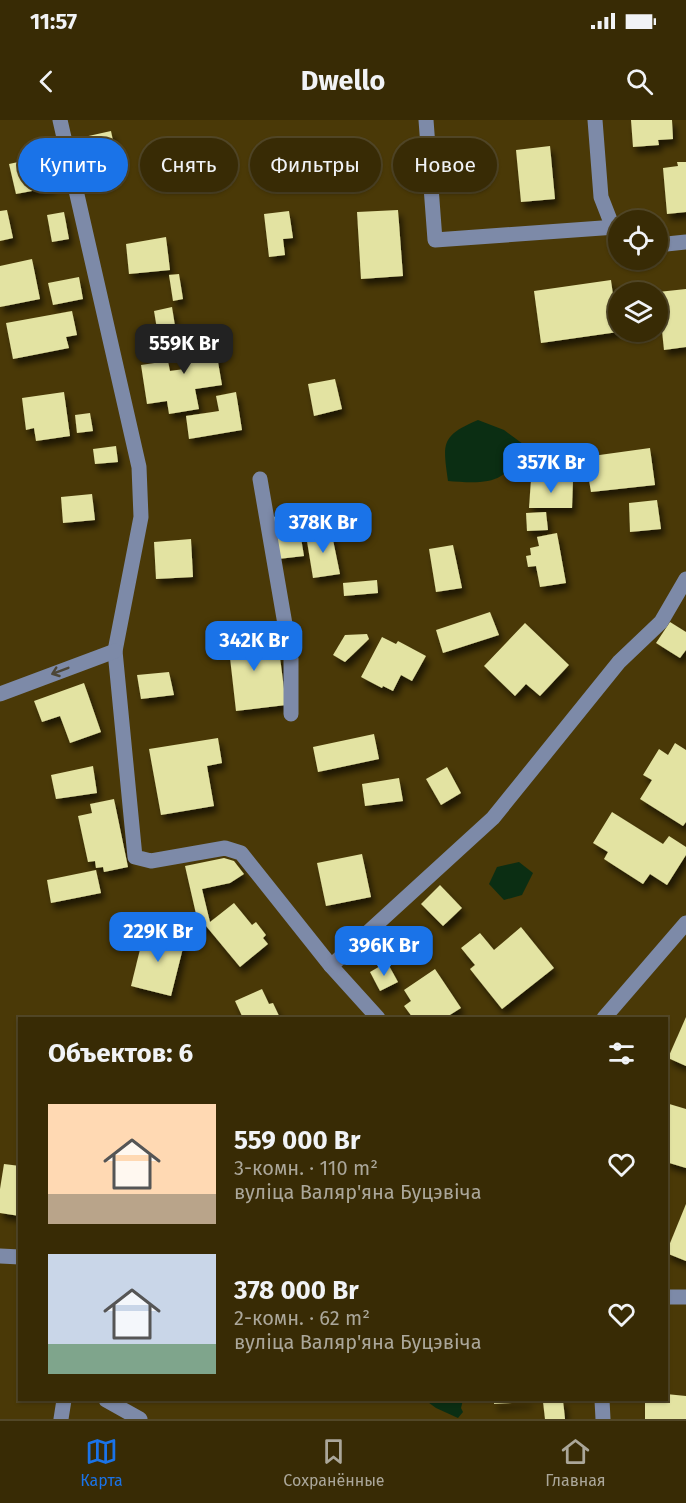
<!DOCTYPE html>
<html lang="ru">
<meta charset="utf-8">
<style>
:root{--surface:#382b05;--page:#3f330f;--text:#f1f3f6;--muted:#aba79a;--line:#524727;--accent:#1a73e8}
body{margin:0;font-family:"Fira Sans",sans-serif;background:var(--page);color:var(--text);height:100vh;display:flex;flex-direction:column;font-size:22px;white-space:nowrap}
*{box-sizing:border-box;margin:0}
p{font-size:20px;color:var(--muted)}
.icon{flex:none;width:33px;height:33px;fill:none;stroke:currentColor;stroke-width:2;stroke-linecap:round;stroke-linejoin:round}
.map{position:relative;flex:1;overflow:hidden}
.details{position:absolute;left:18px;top:897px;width:650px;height:384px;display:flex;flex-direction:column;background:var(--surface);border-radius:0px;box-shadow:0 2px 4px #0004,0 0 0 2px var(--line)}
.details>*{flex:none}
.top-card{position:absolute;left:18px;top:18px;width:651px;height:54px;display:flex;gap:12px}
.tools{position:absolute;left:608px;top:90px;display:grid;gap:12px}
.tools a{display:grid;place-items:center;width:60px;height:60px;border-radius:50%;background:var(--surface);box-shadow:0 2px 4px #0004,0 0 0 2px var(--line);font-size:30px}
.price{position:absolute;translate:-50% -51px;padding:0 14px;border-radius:12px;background:var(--accent);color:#fff;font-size:20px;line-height:39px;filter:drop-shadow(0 2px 3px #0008)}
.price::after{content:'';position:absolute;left:50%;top:36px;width:18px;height:14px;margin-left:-9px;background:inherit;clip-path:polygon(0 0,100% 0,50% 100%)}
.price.selected{background:#222;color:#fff}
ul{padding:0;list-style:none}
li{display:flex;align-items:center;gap:18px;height:150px;padding:0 30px}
li span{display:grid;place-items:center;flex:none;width:168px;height:120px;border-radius:0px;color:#555}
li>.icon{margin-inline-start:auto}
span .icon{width:72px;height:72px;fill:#fffc;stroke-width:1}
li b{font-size:26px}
h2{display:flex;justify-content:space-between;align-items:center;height:72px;padding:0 30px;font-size:26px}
.chip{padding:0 21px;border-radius:27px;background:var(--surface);box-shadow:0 2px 4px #0004,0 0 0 2px var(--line);font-size:21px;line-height:54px}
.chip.selected{background:var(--accent);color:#fff}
.status{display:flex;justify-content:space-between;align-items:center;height:42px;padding:0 30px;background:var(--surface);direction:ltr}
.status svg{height:16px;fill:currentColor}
header{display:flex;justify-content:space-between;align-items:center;height:78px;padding:0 30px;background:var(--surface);font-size:27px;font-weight:700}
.tabs{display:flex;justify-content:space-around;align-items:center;height:84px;border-top:2px solid var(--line);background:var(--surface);font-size:16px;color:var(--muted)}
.tabs a{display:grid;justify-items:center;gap:3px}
.tabs .selected{color:var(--accent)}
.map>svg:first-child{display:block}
.water{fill:#0b2e13}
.building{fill:#e3e3a2;filter:url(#shadow)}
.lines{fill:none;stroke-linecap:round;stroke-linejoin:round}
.minor{stroke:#7d8aa8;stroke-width:15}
.oneway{stroke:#4c4636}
</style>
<div class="status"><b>11:57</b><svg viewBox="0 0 49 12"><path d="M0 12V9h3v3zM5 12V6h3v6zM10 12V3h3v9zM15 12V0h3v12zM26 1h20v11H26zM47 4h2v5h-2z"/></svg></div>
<header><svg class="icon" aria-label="back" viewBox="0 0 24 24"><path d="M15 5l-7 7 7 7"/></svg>Dwello<svg class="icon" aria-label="search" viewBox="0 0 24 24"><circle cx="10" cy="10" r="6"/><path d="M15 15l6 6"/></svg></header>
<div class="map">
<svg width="686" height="1299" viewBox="0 0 686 1299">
<defs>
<filter id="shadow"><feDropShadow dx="3.5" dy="6" stdDeviation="3" flood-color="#0009"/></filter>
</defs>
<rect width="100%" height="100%" fill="#4a3907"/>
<!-- water -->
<g class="water">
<path d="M478,300l26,10 19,14c-6,10 -11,26 -22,32 -14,9 -37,6 -53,5 -5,-37 -8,-45 30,-61z"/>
<polygon points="519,742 533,753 522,775 504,780 489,764 497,747"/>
<polygon points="425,1280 463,1280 461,1288 463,1292 458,1298 436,1288"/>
</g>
<!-- building -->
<g class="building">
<polygon points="631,0 672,0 673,19 658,20 659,25 633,27"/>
<polygon points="111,11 116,35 89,40 84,17"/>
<polygon points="477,17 482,61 456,63 451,20"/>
<polygon points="550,26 555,79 521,82 516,30"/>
<polygon points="46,36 53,67 16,74 9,44"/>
<polygon points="677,42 686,42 686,92 667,94 663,48 678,46"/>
<polygon points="7,90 13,118 0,121 0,91"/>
<polygon points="398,90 403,156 361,159 357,92"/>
<polygon points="289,91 293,118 283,119 285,135 269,137 264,94"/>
<polygon points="64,92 69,119 52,122 47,95"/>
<polygon points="166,117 170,150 129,154 126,124"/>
<polygon points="32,139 40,179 0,187 0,146"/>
<polygon points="179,154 183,179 173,181 169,155"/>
<polygon points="79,157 83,179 53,185 48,163"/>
<polygon points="611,160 618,212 541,223 534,171"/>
<polygon points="686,169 686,227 664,230 658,172"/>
<polygon points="172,187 175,206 157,209 154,191"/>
<polygon points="72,191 77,215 66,217 69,228 13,239 6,203"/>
<polygon points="213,213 222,265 195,269 199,289 169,294 167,281 147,284 141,245 168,241 170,251 184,249 179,219"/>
<polygon points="335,259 342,289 314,296 308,264"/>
<polygon points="64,272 70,316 36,321 34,308 26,310 22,278"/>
<polygon points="236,272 242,310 189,319 186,296 219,291 216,276"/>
<polygon points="90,293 93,311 77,313 75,295"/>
<polygon points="116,326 118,342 95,344 93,329"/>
<polygon points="650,328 655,365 591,372 585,337"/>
<polygon points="531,359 573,361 572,388 529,388"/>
<polygon points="92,374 95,400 63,403 61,377"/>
<polygon points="657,380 661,409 630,412 629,383"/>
<polygon points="546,392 548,410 527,411 526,393"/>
<polygon points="297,394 304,436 278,439 272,397"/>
<polygon points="331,410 340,454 313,458 306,415"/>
<polygon points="557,413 566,463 540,467 536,446 528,447 526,436 531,435 530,428 539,426 537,417"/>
<polygon points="191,419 193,457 156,459 154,422"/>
<polygon points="453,425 462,468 436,472 429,429"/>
<polygon points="377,460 378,473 344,476 343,463"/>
<polygon points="490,492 499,515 443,533 436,510"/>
<polygon points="670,502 686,512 686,530 680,538 656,523"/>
<polygon points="525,503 569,545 540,576 526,564 515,576 484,546"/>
<polygon points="262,507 265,539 280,537 286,585 236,591 227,511"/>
<polygon points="367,514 369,519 345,542 333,535 345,515"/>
<polygon points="382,517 396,524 398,521 426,536 412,561 401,555 393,571 383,566 382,568 361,557"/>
<polygon points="169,552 174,575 141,579 137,555"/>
<polygon points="84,563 101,612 70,623 60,596 42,602 34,581"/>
<polygon points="374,614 379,639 318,652 313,627"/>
<polygon points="218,618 222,643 207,646 214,686 161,695 149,629"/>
<polygon points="675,623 686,630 686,702 683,706 640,679 652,660 643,655 659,629 668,635"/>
<polygon points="93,646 97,673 56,679 51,655"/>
<polygon points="447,647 461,673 441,685 426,659"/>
<polygon points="399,658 403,681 365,686 362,664"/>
<polygon points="114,679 128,747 104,752 103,747 96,748 95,741 88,742 78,696 92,693 90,684"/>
<polygon points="612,692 663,724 669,716 686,727 686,735 667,765 650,754 643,764 604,739 608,732 593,723"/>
<polygon points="362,734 371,777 326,786 317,743"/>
<polygon points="224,738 234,741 244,754 230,763 202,769 210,802 234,783 252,805 256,802 266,815 263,818 268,824 240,847 206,806 199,807 185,746"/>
<polygon points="96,750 101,773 51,783 47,760"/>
<polygon points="440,765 462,788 443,806 421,784"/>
<polygon points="521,807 554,848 502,889 470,849 475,845 461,828 480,813 494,830"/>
<polygon points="145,809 185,820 171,876 131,866"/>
<polygon points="387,842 398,862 380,871 370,852"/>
<polygon points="435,849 461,888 445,898 413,898 404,886 411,881 404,870"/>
<polygon points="262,869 269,884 273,883 280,898 237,898 242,896 235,881"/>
<polygon points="686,897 686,946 668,938"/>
<polygon points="666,983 686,989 686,1048 666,1042 668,1020"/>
<polygon points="4,1044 20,1046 20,1096 0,1093 0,1069"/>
<polygon points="686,1084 686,1141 666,1133"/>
<polygon points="666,1274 686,1276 686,1299 645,1299 645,1280 666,1280"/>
<polygon points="494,1280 529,1280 529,1282 494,1284"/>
<polygon points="563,1280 565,1299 545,1299 543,1282"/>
</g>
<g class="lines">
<!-- minor -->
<g class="minor">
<polyline points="60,0 139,347 141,397 115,531 135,737 151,741 225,728 241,733 331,846 378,898"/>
<polyline points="426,0 435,120 616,107"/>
<polyline points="595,0 601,77 610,100 618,110"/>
<polyline points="657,125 686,122"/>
<polyline points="260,359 291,539 291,594"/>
<polyline points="0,574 115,531"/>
<polyline points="331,846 493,698 619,542 661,502 686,459"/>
<polyline points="604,898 686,803"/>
<polyline points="0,1136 20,1137"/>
<polyline points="666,1177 686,1177"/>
<polyline points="106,1280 140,1299"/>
<polyline points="602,1280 603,1299"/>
<polyline points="61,1299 64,1280"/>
</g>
</g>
<!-- one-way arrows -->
<defs><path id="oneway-shaft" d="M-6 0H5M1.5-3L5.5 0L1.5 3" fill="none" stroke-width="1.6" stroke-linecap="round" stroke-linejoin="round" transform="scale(1.5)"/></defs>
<use class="oneway" href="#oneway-shaft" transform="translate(60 551) rotate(159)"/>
</svg>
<div class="tools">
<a><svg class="icon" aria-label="locate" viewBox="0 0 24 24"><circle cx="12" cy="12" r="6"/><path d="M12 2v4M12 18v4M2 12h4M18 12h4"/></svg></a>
<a><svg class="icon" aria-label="layers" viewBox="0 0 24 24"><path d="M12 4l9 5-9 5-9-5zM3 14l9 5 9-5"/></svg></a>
</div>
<b class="price selected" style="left:184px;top:255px">559K Br</b>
<b class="price" style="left:551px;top:374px">357K Br</b>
<b class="price" style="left:323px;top:434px">378K Br</b>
<b class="price" style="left:254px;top:552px">342K Br</b>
<b class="price" style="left:158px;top:843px">229K Br</b>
<b class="price" style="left:384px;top:857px">396K Br</b>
<div class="top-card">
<a class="chip selected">Купить</a>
<a class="chip">Снять</a>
<a class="chip">Фильтры</a>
<a class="chip">Новое</a>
</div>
<section class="details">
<h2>Объектов: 6<svg class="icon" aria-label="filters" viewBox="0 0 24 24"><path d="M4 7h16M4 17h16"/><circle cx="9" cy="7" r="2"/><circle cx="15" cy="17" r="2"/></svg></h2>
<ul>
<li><span style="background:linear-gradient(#ffd9b3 75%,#b9a48a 0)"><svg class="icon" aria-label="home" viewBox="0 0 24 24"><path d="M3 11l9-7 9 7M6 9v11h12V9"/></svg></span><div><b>559 000 Br</b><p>3-комн. · 110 m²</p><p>вуліца Валяр'яна Буцэвіча</p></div><svg class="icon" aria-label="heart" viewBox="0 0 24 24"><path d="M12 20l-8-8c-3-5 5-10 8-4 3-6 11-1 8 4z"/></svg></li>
<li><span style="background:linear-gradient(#c9d6e8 75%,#7fa58c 0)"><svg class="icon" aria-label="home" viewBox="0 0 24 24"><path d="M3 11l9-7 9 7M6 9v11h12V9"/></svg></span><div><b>378 000 Br</b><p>2-комн. · 62 m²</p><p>вуліца Валяр'яна Буцэвіча</p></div><svg class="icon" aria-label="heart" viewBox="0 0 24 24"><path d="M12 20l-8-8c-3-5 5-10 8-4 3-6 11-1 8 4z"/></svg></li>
</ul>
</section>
</div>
<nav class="tabs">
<a class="selected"><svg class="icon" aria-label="map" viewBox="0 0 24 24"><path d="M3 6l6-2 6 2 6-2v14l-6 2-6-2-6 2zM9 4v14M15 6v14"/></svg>Карта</a>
<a><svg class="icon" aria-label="saved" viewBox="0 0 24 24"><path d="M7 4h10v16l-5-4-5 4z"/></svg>Сохранённые</a>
<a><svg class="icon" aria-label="home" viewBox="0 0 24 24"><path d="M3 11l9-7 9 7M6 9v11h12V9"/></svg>Главная</a>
</nav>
